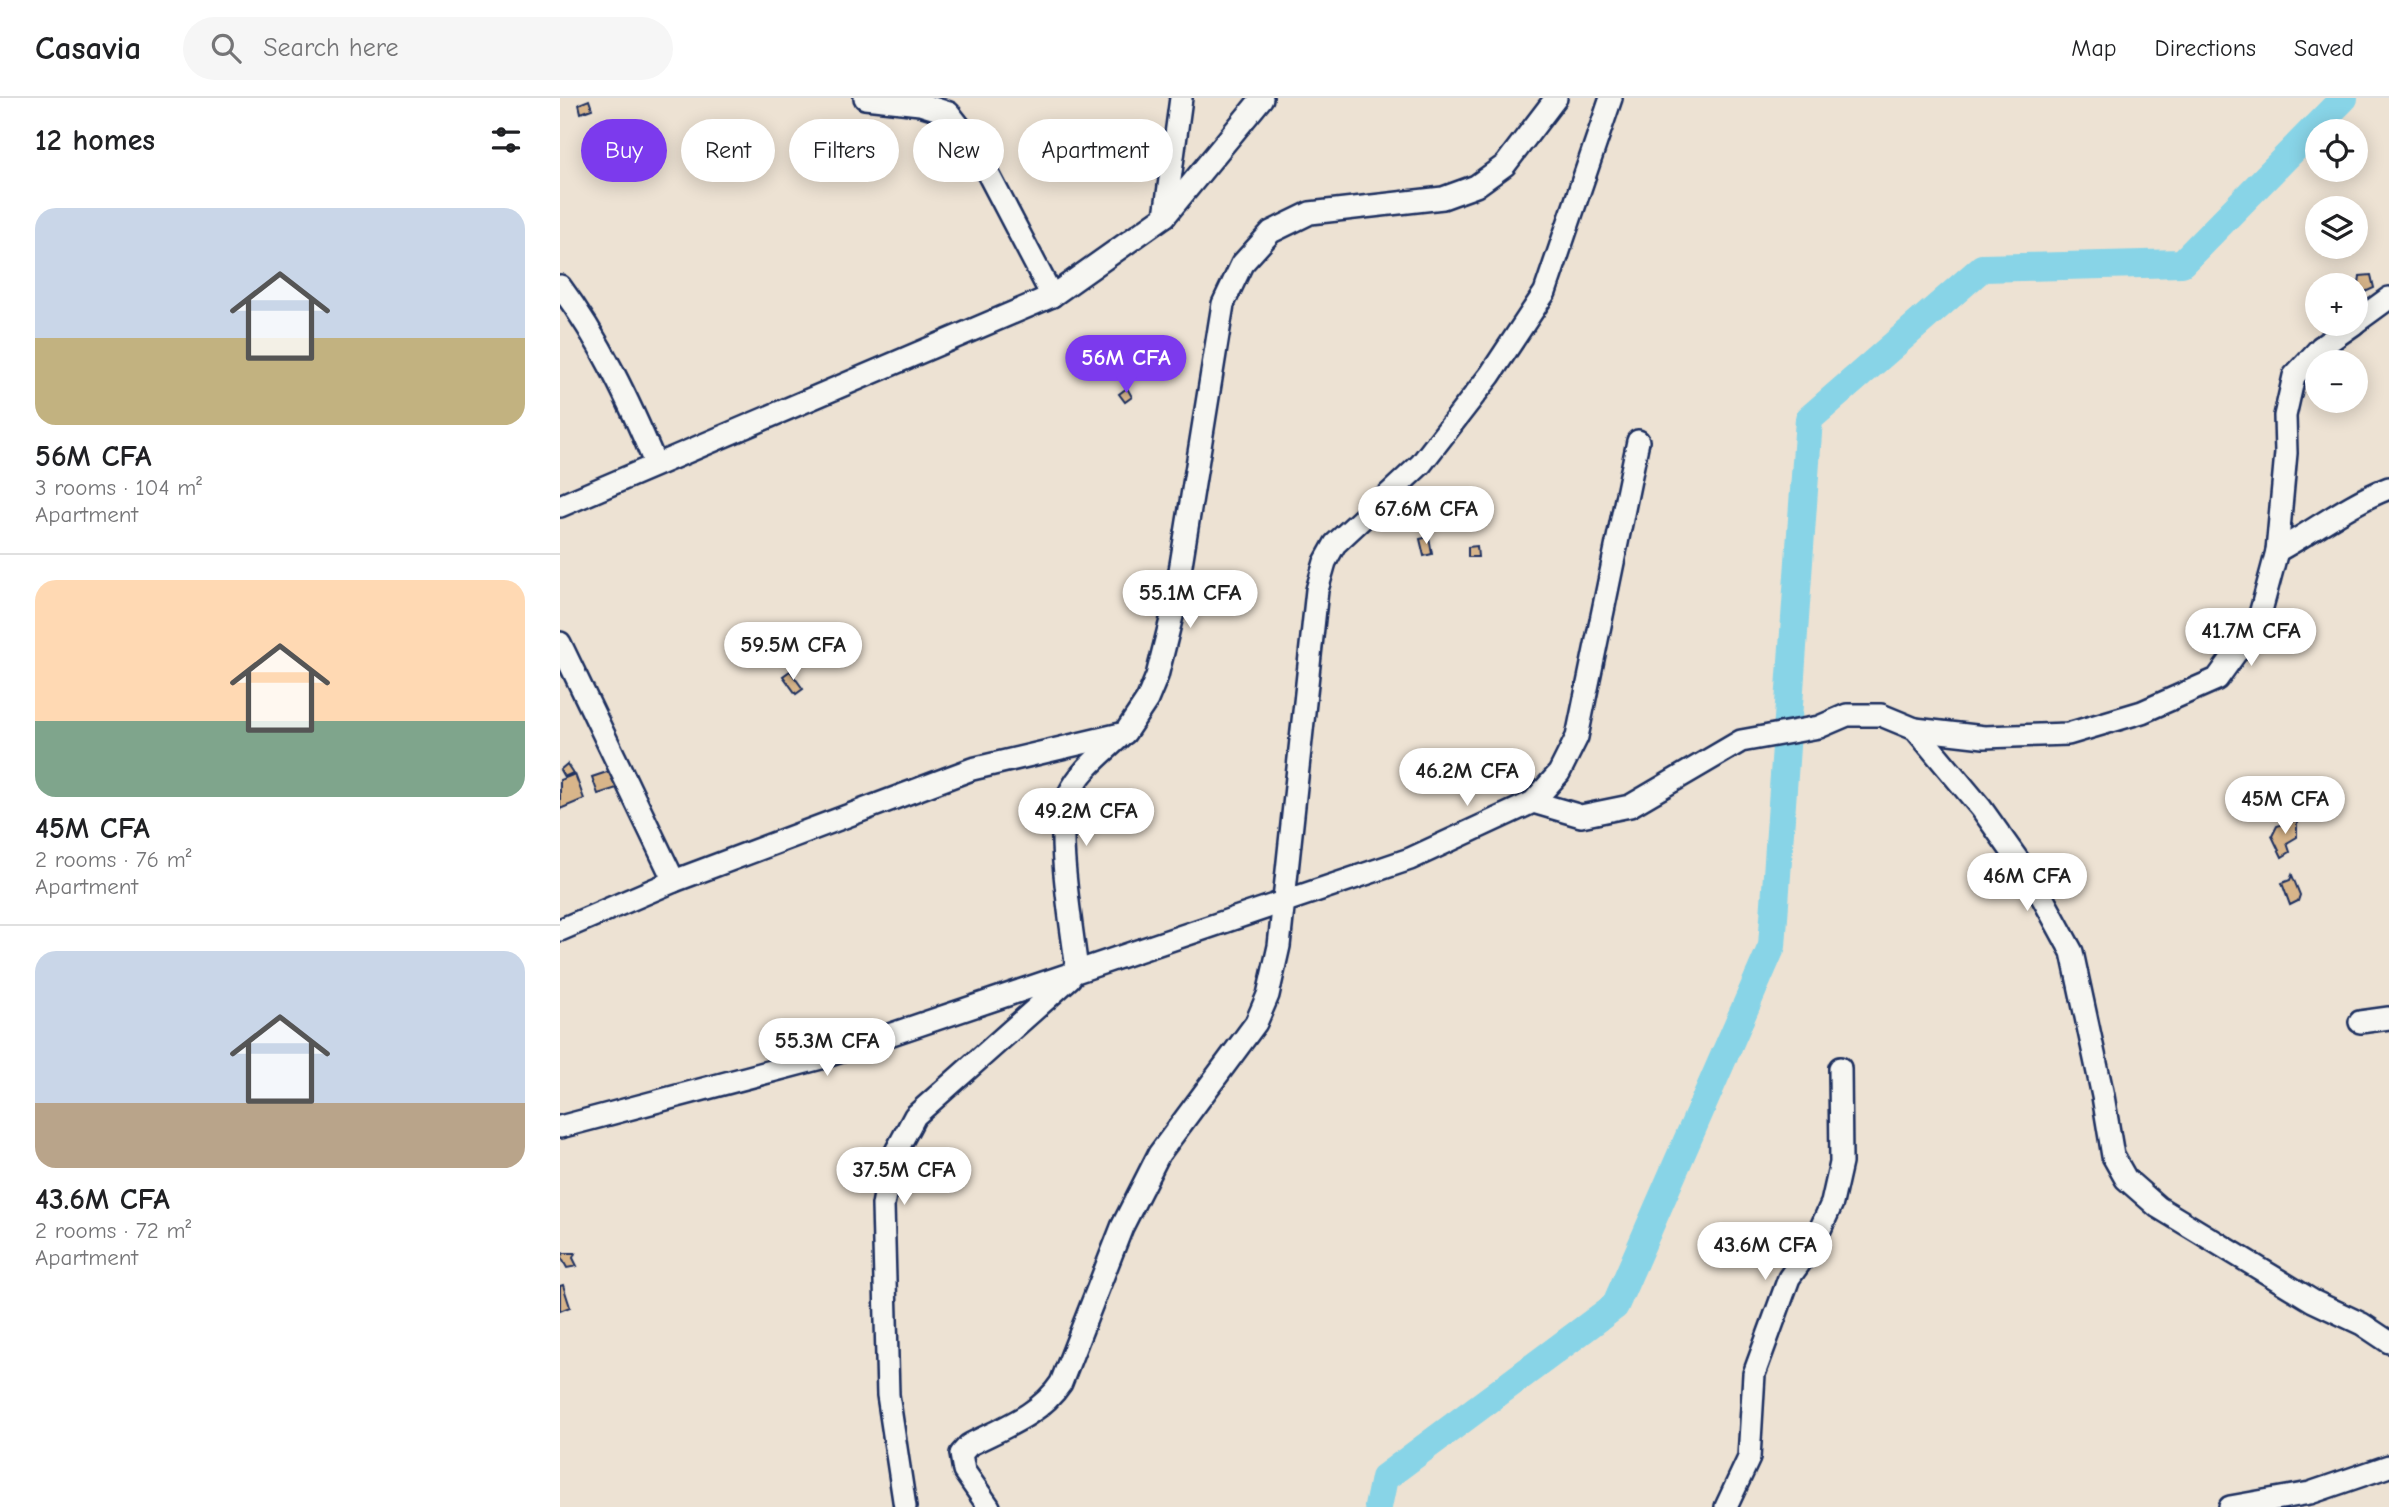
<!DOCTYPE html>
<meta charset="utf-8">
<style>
:root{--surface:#fff;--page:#f6f6f6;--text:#202124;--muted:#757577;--line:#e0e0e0;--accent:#7c3aed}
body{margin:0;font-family:"Comic Neue",sans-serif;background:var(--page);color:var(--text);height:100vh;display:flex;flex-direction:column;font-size:26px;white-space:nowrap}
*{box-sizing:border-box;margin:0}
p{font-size:23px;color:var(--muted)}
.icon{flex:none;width:38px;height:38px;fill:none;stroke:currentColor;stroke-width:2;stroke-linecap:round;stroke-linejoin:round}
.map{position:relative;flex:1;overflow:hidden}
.side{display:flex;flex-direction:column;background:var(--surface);width:560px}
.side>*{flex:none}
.top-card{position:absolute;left:21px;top:21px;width:665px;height:63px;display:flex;gap:14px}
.buttons{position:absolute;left:1745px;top:21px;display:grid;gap:14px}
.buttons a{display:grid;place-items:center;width:63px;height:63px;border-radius:50%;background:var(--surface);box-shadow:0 4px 18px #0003;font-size:35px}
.price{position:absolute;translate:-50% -60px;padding:0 16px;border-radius:24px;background:#fff;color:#222;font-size:23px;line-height:46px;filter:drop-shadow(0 2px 4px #0008)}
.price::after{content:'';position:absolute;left:50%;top:42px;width:21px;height:16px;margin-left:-10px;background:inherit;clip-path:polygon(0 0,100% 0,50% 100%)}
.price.current{background:var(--accent);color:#fff}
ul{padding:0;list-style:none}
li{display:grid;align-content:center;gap:14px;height:371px;padding:0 35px}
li+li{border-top:2px solid var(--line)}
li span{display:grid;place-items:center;height:217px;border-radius:21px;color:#555}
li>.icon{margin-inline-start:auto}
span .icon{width:126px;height:126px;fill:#fffc;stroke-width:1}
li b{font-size:30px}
h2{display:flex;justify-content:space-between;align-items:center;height:84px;padding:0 35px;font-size:30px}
.tag{padding:0 24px;border-radius:32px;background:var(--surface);box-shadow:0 4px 18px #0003;font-size:24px;line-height:63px}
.tag.current{background:var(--accent);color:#fff}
header{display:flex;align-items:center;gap:42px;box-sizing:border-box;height:98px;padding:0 35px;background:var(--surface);border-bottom:2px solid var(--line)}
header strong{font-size:33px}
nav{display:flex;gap:38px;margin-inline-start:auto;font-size:24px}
.search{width:490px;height:63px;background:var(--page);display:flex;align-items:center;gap:18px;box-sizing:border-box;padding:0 24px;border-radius:38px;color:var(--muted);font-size:26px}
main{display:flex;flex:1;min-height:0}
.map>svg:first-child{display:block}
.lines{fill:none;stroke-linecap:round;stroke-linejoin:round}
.river{stroke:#88d4e7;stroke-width:28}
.building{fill:#d8b58a;stroke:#1b2f5e;stroke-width:2}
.minor-casing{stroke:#1b2f5e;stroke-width:26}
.minor{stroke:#f6f6f2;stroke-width:21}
</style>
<header>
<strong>Casavia</strong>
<div class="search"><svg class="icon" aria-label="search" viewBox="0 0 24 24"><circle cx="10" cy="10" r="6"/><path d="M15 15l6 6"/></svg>Search here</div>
<nav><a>Map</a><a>Directions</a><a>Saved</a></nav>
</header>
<main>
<section class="side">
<h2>12 homes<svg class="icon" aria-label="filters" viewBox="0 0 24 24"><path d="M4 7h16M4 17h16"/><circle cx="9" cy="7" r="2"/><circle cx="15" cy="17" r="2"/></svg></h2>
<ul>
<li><span style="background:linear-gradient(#c9d6e8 60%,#c2b280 0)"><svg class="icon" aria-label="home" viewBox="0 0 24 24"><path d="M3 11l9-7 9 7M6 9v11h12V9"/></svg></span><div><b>56M CFA</b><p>3 rooms · 104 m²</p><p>Apartment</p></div></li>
<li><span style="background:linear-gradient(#ffd9b3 65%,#7fa58c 0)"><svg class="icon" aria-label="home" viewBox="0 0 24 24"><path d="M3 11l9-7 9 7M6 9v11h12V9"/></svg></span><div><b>45M CFA</b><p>2 rooms · 76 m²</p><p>Apartment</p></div></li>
<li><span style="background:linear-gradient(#c9d6e8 70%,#b9a48a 0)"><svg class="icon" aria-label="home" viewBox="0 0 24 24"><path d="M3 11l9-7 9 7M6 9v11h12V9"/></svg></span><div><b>43.6M CFA</b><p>2 rooms · 72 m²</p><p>Apartment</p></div></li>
</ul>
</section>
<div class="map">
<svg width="1829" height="1409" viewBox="0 0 1829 1409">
<rect width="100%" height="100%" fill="#ede2d3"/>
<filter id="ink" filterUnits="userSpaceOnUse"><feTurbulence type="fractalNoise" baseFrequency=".0143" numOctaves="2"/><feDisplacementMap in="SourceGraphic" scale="14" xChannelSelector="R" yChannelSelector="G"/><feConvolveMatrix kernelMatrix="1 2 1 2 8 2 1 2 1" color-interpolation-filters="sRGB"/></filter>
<g filter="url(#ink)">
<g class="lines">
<!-- river -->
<polyline class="river" points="818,1409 824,1380 1055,1208 1212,848 1249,321 1422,170 1622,165 1784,0"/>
</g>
<!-- building -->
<g class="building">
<polygon points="29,2 32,11 21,15 19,6"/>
<polygon points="1811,177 1814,190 1805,194 1799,186 1800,178"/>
<polygon points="567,290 572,299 565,304 559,296"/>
<polygon points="869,439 872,456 864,458 860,441"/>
<polygon points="917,448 918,459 908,459 908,449"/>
<polygon points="230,573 243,591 236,596 223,578"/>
<polygon points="7,666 13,675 4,679 0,672"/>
<polygon points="50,673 59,685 57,690 38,696 32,679"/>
<polygon points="15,676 24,701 0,711 0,682"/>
<polygon points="1737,722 1737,739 1727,745 1730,754 1722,759 1712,738 1717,728"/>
<polygon points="1732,777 1740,797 1738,803 1730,807 1722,785 1730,782"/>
<polygon points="4,1155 15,1155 13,1160 17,1168 7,1170 1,1159"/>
<polygon points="3,1187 10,1209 0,1213 0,1188"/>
</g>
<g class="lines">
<defs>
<g id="minor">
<polyline points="305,0 360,6 389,15 411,43 492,198"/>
<polyline points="605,118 621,0"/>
<path d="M0,188c40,54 69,115 95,177"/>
<polyline points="1796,224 1829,200"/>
<polyline points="0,408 492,198 605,118 702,0"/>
<path d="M1717,453c39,-21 70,-47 112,-63"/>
<polyline points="0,545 114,783"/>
<polyline points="1355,631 1424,639 1508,636 1582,614 1657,581 1698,524 1717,453 1726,355 1725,318 1734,278 1761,249 1794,226"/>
<polyline points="973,704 1021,718 1070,708 1181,643 1259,629 1287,617 1321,617 1355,631 1421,710 1475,786 1512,854 1543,998 1553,1058 1566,1081 1598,1109 1753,1203 1802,1226 1829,1244"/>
<polyline points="0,832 114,783 412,671 565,635 587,602 597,578 614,510 663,206 682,166 711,134 750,115 883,100 916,88 945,67 996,0"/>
<path d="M517,873c-4,-38 -24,-147 -8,-177 12,-25 34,-41 54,-60"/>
<polyline points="1800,924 1829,920"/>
<polyline points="0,1029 261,960 850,761 973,704 999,675 1017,639 1078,343"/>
<polyline points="345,1409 328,1297 323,1107 332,1061 355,1018 510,880"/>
<path d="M429,1409l-25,-36 -3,-17 8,-9c33,-17 71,-30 92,-62l61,-156 37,-73 97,-131 12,-28 11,-49 38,-356 8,-28 10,-18 86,-80 69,-89 55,-83 66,-194"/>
<polyline points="1166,1409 1189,1360 1194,1276 1229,1180 1254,1145 1272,1105 1281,1065 1280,970"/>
<polyline points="1670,1409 1750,1395 1829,1368"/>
</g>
</defs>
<!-- minor casing -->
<use href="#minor" class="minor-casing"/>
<!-- minor -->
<use href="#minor" class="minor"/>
</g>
</g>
</svg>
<div class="buttons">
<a><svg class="icon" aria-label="locate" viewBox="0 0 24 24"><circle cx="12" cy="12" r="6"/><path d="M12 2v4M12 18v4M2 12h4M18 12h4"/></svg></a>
<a><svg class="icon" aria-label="layers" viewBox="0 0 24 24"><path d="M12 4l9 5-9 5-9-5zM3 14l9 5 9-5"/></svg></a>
<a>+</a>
<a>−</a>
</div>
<b class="price current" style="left:566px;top:297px">56M CFA</b>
<b class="price" style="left:866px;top:448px">67.6M CFA</b>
<b class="price" style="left:630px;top:532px">55.1M CFA</b>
<b class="price" style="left:1691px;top:570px">41.7M CFA</b>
<b class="price" style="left:233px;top:584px">59.5M CFA</b>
<b class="price" style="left:907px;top:710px">46.2M CFA</b>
<b class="price" style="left:1725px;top:738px">45M CFA</b>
<b class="price" style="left:526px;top:750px">49.2M CFA</b>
<b class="price" style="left:1467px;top:815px">46M CFA</b>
<b class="price" style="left:267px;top:980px">55.3M CFA</b>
<b class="price" style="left:344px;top:1109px">37.5M CFA</b>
<b class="price" style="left:1205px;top:1184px">43.6M CFA</b>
<div class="top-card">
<a class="tag current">Buy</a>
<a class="tag">Rent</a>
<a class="tag">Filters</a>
<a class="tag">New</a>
<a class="tag">Apartment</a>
</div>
</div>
</main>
